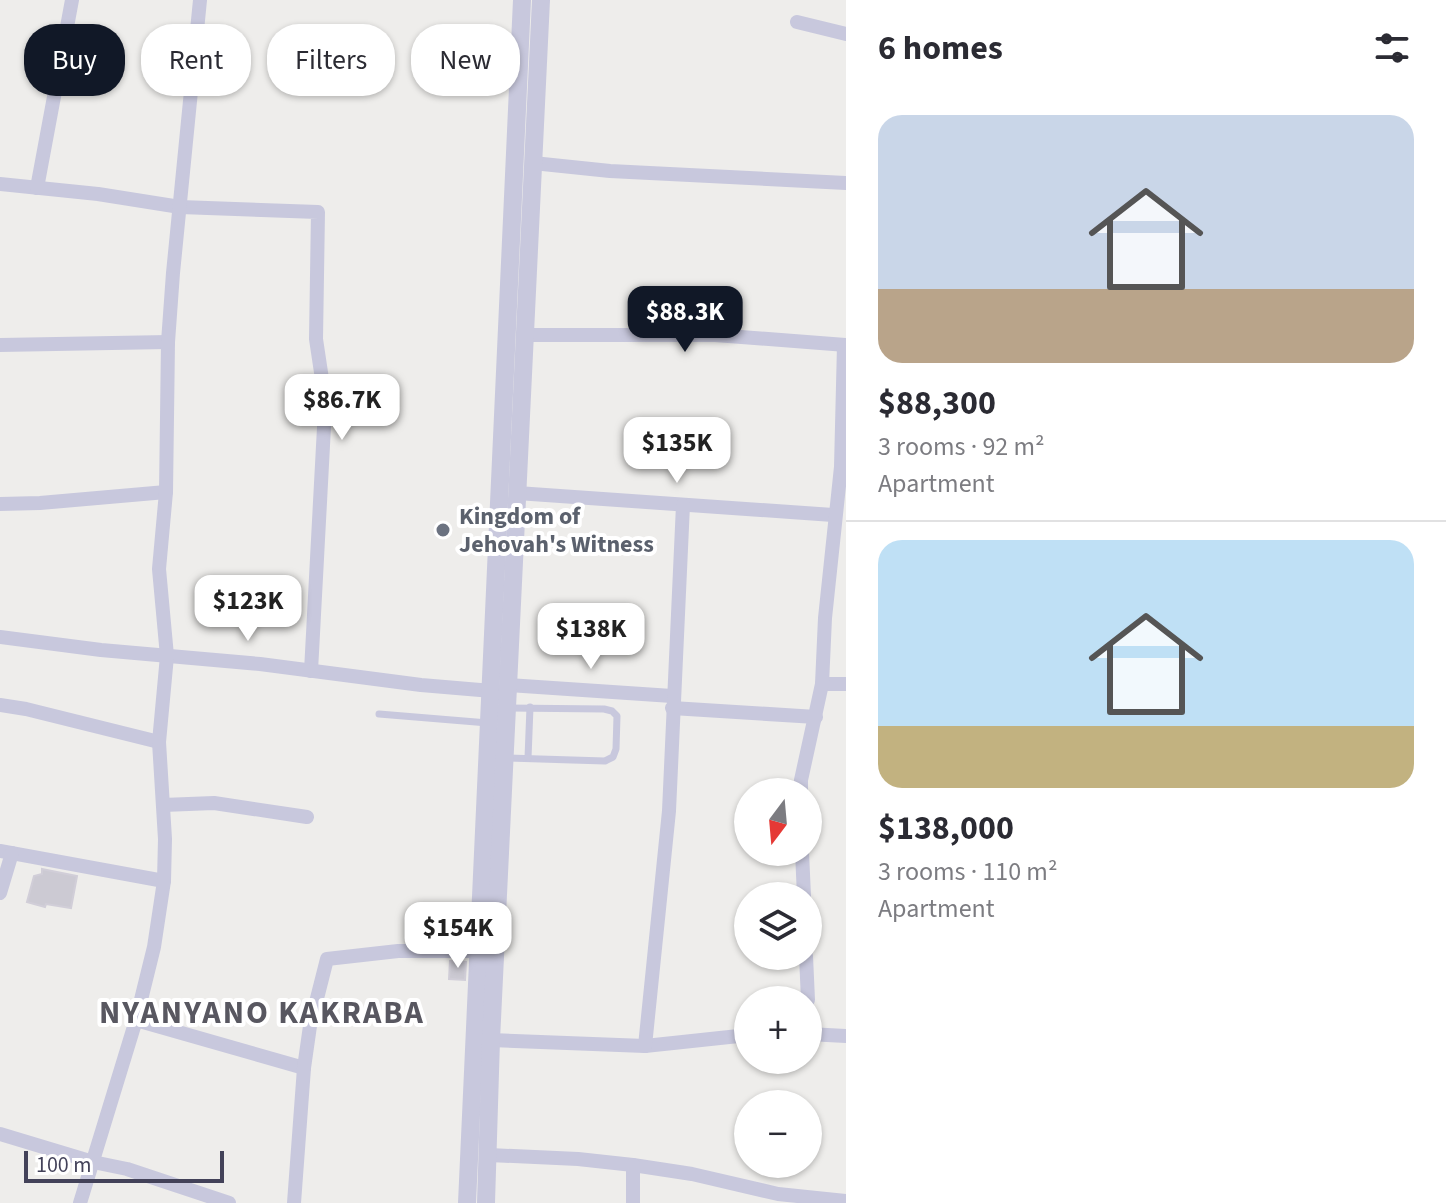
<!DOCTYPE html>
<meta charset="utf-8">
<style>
:root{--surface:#fff;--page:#f2f2f3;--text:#2b2b33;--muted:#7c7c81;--line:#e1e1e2;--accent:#111827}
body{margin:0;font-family:"Source Sans 3",sans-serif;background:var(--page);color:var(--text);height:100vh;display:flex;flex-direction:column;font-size:30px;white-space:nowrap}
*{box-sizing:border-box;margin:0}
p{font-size:26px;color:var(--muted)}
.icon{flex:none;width:44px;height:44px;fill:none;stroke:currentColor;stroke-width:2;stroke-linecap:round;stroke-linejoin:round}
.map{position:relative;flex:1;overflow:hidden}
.details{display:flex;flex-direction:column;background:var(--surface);width:600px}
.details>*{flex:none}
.guide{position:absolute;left:24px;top:24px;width:702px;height:72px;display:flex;gap:16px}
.needle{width:52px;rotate:196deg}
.controls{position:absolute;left:734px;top:778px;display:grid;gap:16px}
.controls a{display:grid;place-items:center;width:88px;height:88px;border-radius:50%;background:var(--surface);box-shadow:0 2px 6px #0004;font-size:40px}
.scale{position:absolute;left:24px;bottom:20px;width:200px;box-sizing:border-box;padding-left:8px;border:4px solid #434259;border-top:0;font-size:22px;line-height:28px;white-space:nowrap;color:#434259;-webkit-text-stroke:6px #fff;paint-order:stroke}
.price{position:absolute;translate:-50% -68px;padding:0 18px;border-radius:16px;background:#fff;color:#222;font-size:26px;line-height:52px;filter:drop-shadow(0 2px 4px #0008)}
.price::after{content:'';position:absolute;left:50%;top:48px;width:24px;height:18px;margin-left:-12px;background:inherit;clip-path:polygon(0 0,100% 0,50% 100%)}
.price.current{background:var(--accent);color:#fff}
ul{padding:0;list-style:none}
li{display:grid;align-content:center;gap:16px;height:424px;padding:0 32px}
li+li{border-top:2px solid var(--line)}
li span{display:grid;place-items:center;height:248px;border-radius:24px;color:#555}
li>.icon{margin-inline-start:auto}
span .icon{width:144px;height:144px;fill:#fffc;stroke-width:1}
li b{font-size:34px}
h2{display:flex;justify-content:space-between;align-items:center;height:96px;padding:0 32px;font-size:34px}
.tag{padding:0 28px;border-radius:32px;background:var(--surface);box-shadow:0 2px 6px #0004;font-size:28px;line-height:72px}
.tag.current{background:var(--accent);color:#fff}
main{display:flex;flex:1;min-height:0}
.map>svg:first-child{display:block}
.building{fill:#cccad3;stroke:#d1ced8;stroke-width:2}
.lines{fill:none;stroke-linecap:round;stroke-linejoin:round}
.service{stroke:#c8c8dd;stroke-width:7}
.minor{stroke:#c8c8dd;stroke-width:14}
.tertiary{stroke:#c8c8dd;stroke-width:18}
.worship-dot{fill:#6b7280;stroke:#fff;stroke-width:3}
.labels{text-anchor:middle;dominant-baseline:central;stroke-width:8;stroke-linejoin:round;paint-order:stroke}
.worship-label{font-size:24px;font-weight:bold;fill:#5b616d;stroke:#fff;text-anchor:start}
.district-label{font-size:32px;font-weight:bold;letter-spacing:2px;fill:#585760;stroke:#fff}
</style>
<main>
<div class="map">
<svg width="846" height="1203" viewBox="0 0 846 1203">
<rect width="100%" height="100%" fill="#eeedeb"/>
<!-- building -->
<g class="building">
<polygon points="42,869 77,876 71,908 46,904 45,907 27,902 34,876 42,874"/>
<polygon points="450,961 466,962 465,980 449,979"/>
</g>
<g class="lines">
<!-- service -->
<g class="service">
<polyline points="379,714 488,723"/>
<polyline points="506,758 605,761 613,757 616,749 617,716 612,711 604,709 508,708"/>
<polyline points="528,758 530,707"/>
</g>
<!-- minor -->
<g class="minor">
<polyline points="797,22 846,34"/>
<polyline points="533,163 610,171 846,183"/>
<polyline points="0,184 98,194 180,207 318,212 316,339 322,379 324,427 311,671"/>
<polyline points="37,188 72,0"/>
<polyline points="524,335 715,335 846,345"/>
<polyline points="0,345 168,342"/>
<polyline points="517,493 833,515"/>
<polyline points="0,504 40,503 166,492"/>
<polyline points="0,637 101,650 260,664 421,685 492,691"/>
<polyline points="822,684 846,684"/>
<polyline points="508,685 672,696"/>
<polyline points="0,705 26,709 159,742"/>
<polyline points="672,708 816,717"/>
<polyline points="801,792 801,780 822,684 825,618 841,467 844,345"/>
<polyline points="163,805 214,803 307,817"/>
<polyline points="0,851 164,881"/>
<polyline points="802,852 804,896"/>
<polyline points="0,893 12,853"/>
<polyline points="806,956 808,1000"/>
<polyline points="808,1014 809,1034"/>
<polyline points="136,1020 304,1068"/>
<polyline points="808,1034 846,1036"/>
<polyline points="491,1040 645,1046 748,1035"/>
<polyline points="645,1046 669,811 683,505"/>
<polyline points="0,1134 93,1162 127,1169 229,1203"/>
<polyline points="489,1155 578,1159 633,1165 692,1174 778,1194 846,1201"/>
<polyline points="80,1203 136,1020 154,947 164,881 165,839 159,742 167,656 159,569 166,492 168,342 173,273 200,0"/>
<polyline points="294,1203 304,1068 310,1026 327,959 398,951 479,951"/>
<polyline points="633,1203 633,1165"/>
</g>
<!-- tertiary -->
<g class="tertiary">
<polyline points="467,1203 522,0"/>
<polyline points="486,1203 491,1040 541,0"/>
</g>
</g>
<!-- markers -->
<circle class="worship-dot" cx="443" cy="530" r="8"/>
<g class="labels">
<!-- worship labels -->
<g class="worship-label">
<text x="459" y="516">Kingdom of<tspan x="459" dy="28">Jehovah's Witness</tspan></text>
</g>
<!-- district labels -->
<g class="district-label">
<text x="262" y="1013">NYANYANO KAKRABA</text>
</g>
</g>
</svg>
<div class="controls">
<a><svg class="needle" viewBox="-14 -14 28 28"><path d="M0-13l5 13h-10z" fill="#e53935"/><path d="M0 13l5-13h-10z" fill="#7c7c81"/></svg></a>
<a><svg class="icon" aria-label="layers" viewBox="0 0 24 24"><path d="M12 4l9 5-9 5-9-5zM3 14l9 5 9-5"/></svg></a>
<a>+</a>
<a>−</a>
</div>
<div class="scale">100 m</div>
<b class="price current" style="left:685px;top:354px">$88.3K</b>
<b class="price" style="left:342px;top:442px">$86.7K</b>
<b class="price" style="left:677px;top:485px">$135K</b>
<b class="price" style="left:248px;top:643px">$123K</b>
<b class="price" style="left:591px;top:671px">$138K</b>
<b class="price" style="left:458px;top:970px">$154K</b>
<div class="guide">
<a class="tag current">Buy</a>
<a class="tag">Rent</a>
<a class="tag">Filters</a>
<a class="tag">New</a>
</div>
</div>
<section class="details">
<h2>6 homes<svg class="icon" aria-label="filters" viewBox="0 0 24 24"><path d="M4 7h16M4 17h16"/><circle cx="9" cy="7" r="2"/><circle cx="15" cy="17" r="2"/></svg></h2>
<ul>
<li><span style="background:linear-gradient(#c9d6e8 70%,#b9a48a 0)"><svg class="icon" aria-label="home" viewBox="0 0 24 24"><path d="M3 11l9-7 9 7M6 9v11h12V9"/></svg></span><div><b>$88,300</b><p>3 rooms · 92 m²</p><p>Apartment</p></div></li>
<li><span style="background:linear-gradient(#bfe0f5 75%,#c2b280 0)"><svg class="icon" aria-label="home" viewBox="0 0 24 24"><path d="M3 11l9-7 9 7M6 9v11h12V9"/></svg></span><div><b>$138,000</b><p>3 rooms · 110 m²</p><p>Apartment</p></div></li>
</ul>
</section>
</main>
